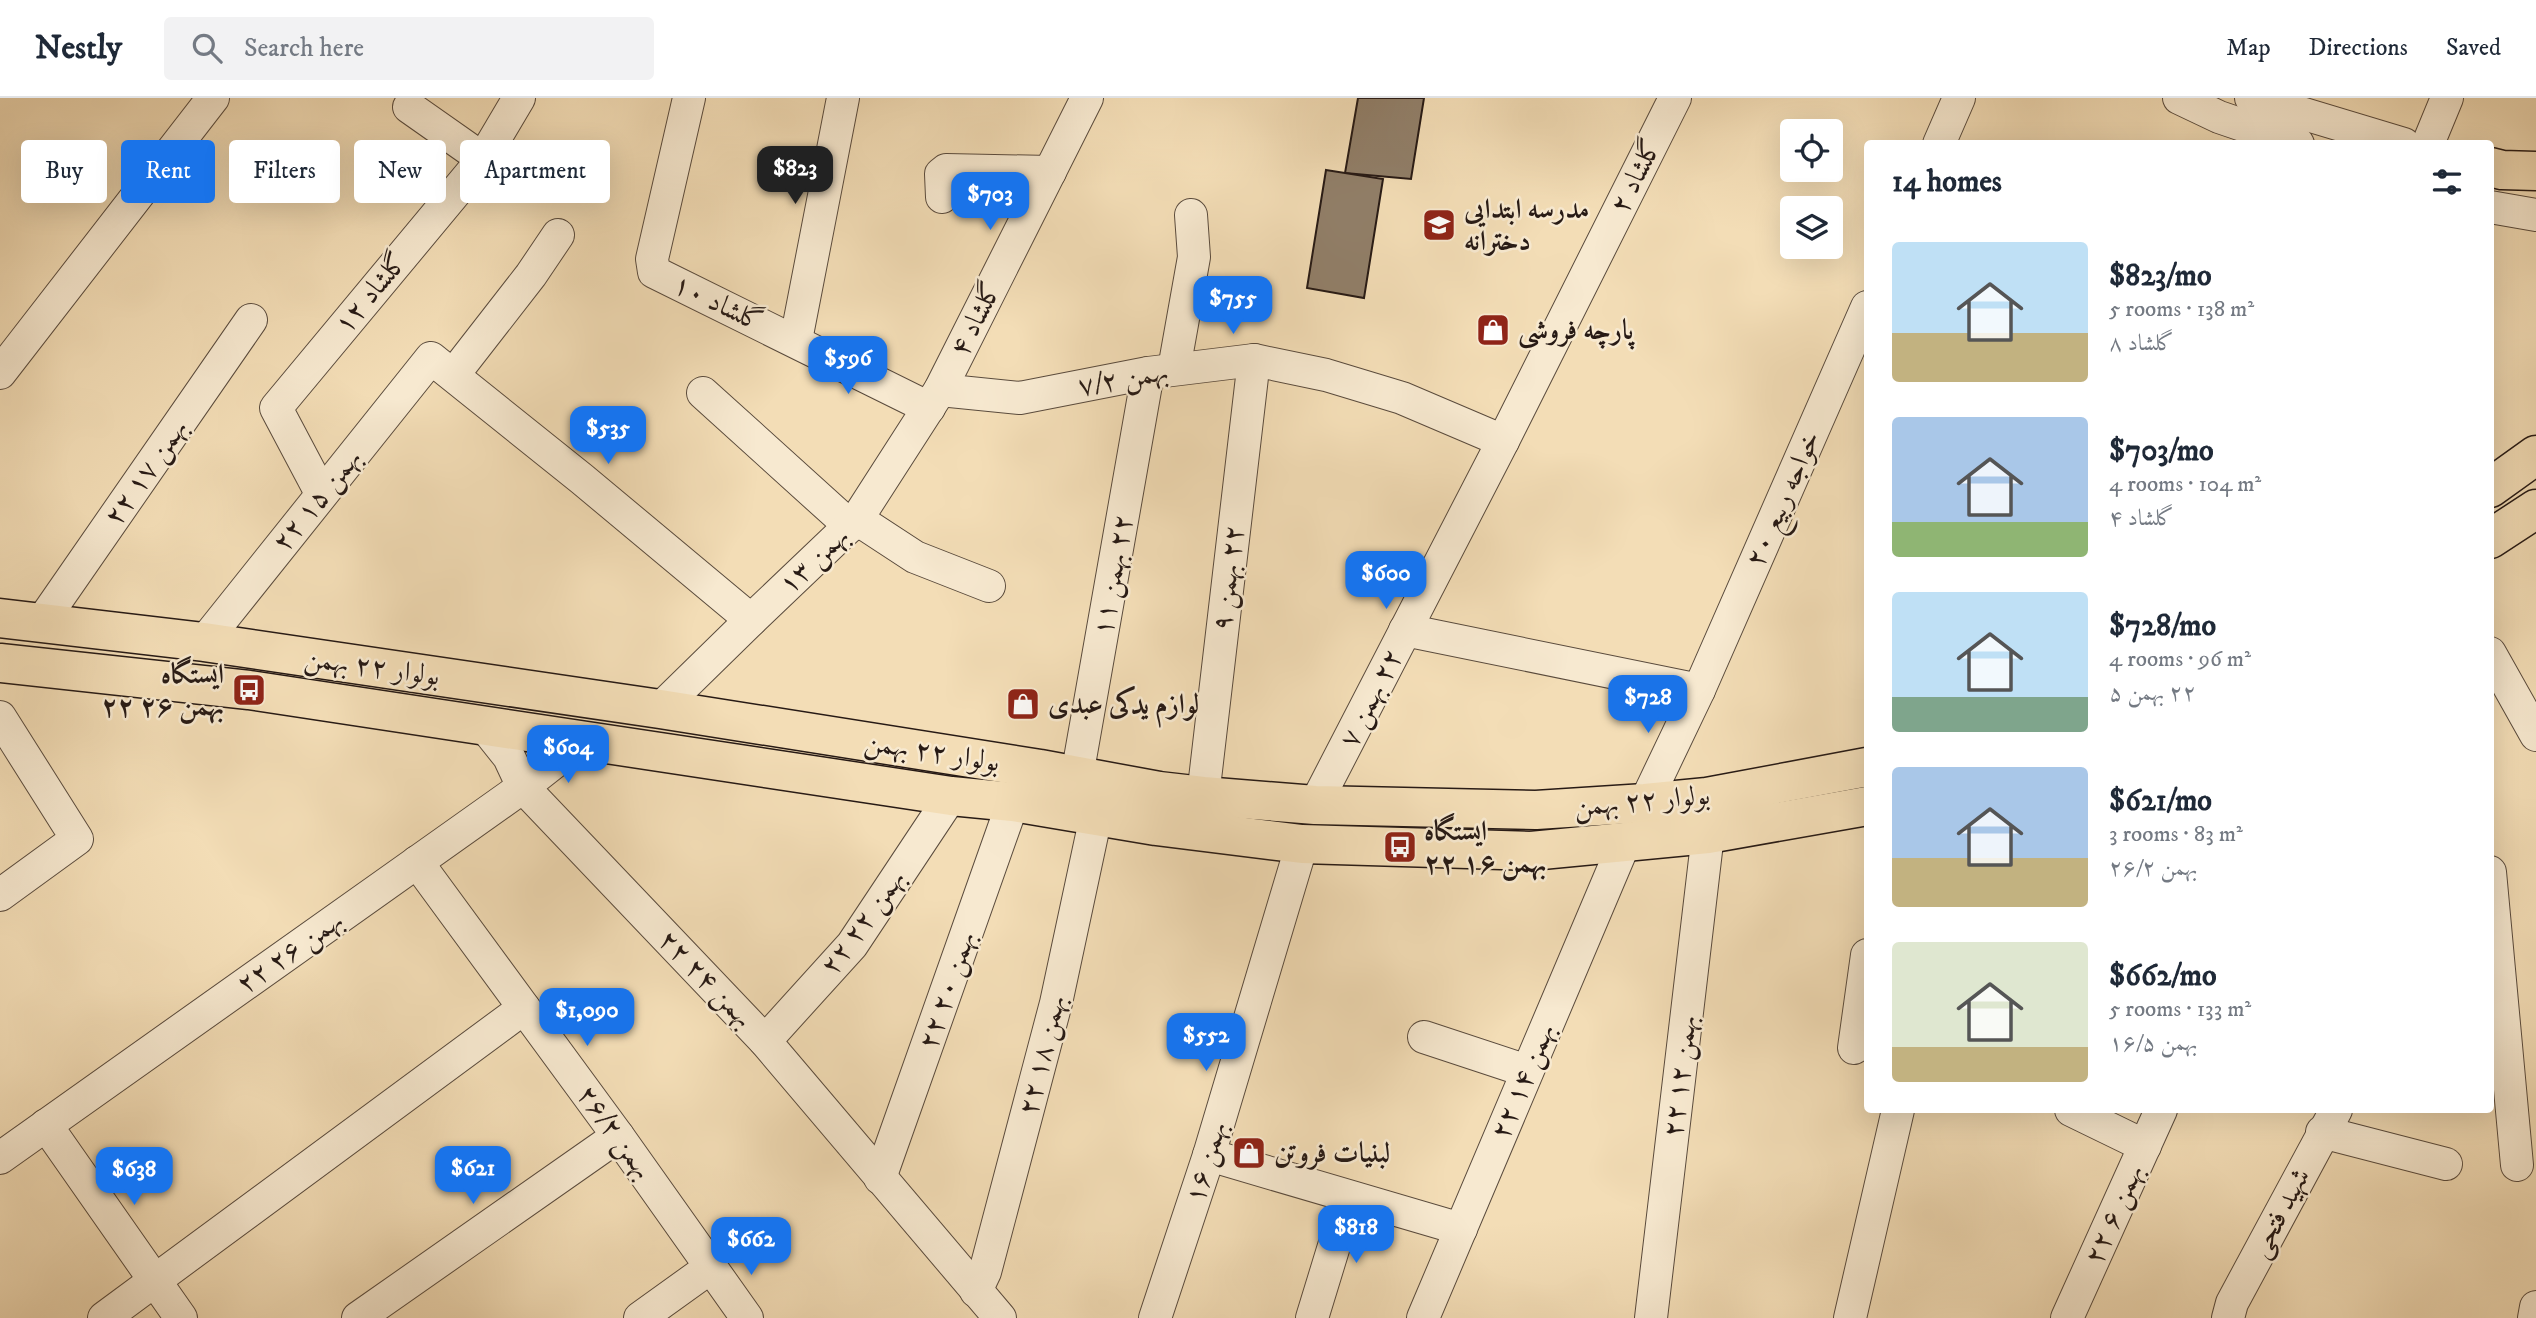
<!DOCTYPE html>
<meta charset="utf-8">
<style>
:root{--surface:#fff;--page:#f2f2f3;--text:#1f2937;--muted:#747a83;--line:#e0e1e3;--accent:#1a73e8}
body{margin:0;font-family:"IM FELL DW Pica",Amiri,serif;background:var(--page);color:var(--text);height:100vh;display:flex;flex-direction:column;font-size:26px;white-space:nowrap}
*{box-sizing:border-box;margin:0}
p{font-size:23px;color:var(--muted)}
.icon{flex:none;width:38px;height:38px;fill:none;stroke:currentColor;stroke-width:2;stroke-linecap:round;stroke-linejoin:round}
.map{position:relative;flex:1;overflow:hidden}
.panel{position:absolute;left:1864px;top:42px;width:630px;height:973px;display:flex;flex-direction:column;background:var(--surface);border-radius:7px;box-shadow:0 7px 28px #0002}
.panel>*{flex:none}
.hud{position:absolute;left:21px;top:42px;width:665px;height:63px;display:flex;gap:14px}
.buttons{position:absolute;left:1780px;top:21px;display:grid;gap:14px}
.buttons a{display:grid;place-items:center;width:63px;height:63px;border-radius:7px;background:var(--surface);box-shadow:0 7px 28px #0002;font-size:35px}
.price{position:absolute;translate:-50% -60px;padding:0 16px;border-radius:14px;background:var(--accent);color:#fff;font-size:23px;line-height:46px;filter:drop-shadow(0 2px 4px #0008)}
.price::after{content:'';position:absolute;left:50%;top:42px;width:21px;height:16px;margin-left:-10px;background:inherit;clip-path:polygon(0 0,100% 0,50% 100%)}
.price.current{background:#222;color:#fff}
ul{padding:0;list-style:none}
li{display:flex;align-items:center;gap:21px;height:175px;padding:0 28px}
li span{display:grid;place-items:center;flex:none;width:196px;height:140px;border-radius:7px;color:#555}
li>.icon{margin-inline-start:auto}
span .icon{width:84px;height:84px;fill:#fffc;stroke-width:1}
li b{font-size:30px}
h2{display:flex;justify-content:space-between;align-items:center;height:84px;padding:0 28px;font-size:30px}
.chip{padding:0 24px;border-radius:7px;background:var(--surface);box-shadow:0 7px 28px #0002;font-size:24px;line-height:63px}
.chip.current{background:var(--accent);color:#fff}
header{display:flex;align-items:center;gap:42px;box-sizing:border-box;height:98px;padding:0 35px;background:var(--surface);border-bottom:2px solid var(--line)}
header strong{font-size:33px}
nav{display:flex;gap:38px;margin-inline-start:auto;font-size:24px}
.search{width:490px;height:63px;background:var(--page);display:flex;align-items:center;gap:18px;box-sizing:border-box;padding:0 24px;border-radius:7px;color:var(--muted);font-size:26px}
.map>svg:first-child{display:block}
.building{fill:#917f69;stroke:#271a15;stroke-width:2}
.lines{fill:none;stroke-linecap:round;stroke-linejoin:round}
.minor-casing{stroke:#5a4b3d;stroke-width:34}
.major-casing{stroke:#271a15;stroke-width:41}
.minor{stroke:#f7e9d0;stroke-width:32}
.major{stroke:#f3ddb6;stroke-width:38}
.labels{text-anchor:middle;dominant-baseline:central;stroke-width:5;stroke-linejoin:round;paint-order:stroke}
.street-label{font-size:28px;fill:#271a15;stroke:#f7e9d0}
.poi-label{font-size:28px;font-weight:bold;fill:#271a15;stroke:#f7e9d0;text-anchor:start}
</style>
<header>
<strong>Nestly</strong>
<div class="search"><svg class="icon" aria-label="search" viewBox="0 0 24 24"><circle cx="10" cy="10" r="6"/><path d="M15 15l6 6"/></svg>Search here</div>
<nav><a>Map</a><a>Directions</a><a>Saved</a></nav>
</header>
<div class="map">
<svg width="2536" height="1220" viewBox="0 0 2536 1220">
<rect width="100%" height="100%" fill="#f3ddb6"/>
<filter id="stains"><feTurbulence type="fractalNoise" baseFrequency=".00286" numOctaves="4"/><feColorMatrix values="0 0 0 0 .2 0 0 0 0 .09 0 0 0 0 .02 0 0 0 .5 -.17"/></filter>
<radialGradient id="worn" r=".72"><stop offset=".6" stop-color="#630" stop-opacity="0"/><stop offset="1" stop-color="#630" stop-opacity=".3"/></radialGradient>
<!-- building -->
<g class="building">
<polygon points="1358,0 1424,0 1411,81 1345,75"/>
<polygon points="1326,72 1383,81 1364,200 1307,190"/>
</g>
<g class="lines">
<defs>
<g id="minor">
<polyline points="689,0 652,161 654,174 929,310"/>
<polyline points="2179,0 2219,19 2298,46"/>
<polyline points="2251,0 2404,46"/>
<polyline points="409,9 483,61"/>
<polyline points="1939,46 1959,0"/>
<polyline points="2428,46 2447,0"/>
<polyline points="942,99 941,76 946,72 1050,74"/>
<polyline points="2490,109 2536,117"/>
<polyline points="791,240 797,237 843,0"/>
<polyline points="1174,271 1194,159 1191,117"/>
<polyline points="0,275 213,0"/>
<polyline points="454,276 531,177 558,137"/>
<polyline points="940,292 1020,300 1148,275 1254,262 1326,277 1402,300 1503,343"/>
<polyline points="703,295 850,428"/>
<polyline points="321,395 276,310 483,61 519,0"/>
<polyline points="857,421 915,459 989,488"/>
<polyline points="41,525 251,222"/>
<polyline points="1405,532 1699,592"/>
<polyline points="204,544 431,260 582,381 751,522"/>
<polyline points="2490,555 2536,637"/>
<polyline points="660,611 751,522 857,421 940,292 1087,0"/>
<polyline points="0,619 77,741 0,797"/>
<polyline points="485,629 509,659 523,689 765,943 1000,1220"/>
<polyline points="1077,678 1148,275"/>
<polyline points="1203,698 1254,262"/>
<polyline points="1645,705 1699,592 1867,209"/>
<polyline points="1315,707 1503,343 1675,0"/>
<polyline points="417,764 618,1038 747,1220"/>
<polyline points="2490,774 2517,1067"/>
<polyline points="1424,939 1527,973"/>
<polyline points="765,943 852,847 951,698"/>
<polyline points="1854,950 1867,857"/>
<polyline points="2071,1012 2145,1048"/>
<polyline points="46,1027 181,1220"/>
<polyline points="2322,1034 2446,1066"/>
<polyline points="1209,1057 1461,1131"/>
<polyline points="0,1060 523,689 580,644"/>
<polyline points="880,1080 1013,704"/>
<polyline points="976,1193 985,1174 1056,905 1096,718"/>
<polyline points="104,1220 524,910"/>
<polyline points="358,1220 618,1038"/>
<polyline points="640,1220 711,1169"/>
<polyline points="1155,1220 1209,1057 1302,746"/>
<polyline points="1312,1220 1349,1099"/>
<polyline points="1423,1220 1624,746"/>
<polyline points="1651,1220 1708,736"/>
<polyline points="1850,1220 1898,1012"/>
<polyline points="2067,1220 2161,1012"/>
<polyline points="2228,1220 2232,1205 2336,1012"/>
<polyline points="2534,1220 2536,1209"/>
</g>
<g id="major">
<polyline points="2490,69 2502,72 2536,73"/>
<polyline points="2490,390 2536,357"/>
<polyline points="2490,441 2536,411"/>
<polyline points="0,520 204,544 660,611 1040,671 1159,693 1203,698 1315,707 1536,712 1645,705 1707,699 1867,669"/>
<polyline points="0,565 249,592 951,698 1013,704 1156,728 1302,746 1531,753 1708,736 1867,708"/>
</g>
</defs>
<!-- minor casing -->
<use href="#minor" class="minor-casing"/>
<!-- major casing -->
<use href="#major" class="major-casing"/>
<!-- minor -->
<use href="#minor" class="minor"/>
<!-- major -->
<use href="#major" class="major"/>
</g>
<!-- icons -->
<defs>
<symbol id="school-square" viewBox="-11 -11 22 22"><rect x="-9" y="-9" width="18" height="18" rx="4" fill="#8f2418" stroke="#f7e9d0"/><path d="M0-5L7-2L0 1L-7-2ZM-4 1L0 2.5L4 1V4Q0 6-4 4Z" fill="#fff"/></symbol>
<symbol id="shop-square" viewBox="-11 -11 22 22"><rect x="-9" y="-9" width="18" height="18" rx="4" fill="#8f2418" stroke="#f7e9d0"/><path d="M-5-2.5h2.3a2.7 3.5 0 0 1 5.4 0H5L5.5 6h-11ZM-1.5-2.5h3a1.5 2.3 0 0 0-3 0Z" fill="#fff"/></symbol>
<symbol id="bus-square" viewBox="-11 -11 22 22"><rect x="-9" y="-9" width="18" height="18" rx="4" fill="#8f2418" stroke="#f7e9d0"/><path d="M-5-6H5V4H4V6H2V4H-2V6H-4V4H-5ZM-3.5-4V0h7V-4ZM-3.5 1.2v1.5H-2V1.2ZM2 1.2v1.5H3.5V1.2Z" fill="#fff"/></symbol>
</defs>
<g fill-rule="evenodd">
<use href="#school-square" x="1420" y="108" width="38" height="38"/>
<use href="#shop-square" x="1474" y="213" width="38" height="38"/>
<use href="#bus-square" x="230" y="573" width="38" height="38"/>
<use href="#shop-square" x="1004" y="587" width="38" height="38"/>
<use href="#bus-square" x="1381" y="730" width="38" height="38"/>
<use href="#shop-square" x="1230" y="1036" width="38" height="38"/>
</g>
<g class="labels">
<!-- street labels -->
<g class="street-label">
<text transform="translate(1636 78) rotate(-63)">گلشاد ۲</text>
<text transform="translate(371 195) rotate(-50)">گلشاد ۱۲</text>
<text transform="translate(718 205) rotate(26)">گلشاد ۱۰</text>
<text transform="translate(976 221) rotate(-63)">گلشاد ۴</text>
<text transform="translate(1123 281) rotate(-10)">بهمن ۷/۲</text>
<text transform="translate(146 374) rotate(-55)">۲۲ بهمن ۱۷</text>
<text transform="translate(1783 401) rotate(-66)">خواجه ربیع ۲۰</text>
<text transform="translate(317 402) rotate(-51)">۲۲ بهمن ۱۵</text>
<text transform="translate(814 462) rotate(-43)">بهمن ۱۳</text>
<text transform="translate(1113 477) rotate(-80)">٢٢ بهمن ١١</text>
<text transform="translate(1228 480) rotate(-83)">٢٢ بهمن ۹</text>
<text transform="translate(372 569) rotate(8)">بولوار ۲۲ بهمن</text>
<text transform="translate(1371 600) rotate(-63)">٢٢ بهمن ٧</text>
<text transform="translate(932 654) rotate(9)">بولوار ۲۲ بهمن</text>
<text transform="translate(1642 703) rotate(-5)">بولوار ۲۲ بهمن</text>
<text transform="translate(863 824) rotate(-54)">۲۲ بهمن ۲۲</text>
<text transform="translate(290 854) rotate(-35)">۲۲ بهمن ۲۶</text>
<text transform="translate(706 881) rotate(46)">۲۲ بهمن ۲۴</text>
<text transform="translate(947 892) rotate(-71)">۲۲ بهمن ۲۰</text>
<text transform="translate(1042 957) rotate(-76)">۲۲ بهمن ۱۸</text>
<text transform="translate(1680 978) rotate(-83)">۲۲ بهمن ۱۲</text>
<text transform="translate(1523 983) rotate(-67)">۲۲ بهمن ۱۴</text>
<text transform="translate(615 1034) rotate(54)">بهمن ۲۶/۲</text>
<text transform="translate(1206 1064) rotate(-73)">بهمن ۱۶</text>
<text transform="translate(2280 1115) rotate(-62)">شهید فتحی</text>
<text transform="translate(2114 1116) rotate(-66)">۲۲ بهمن ۶</text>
</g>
<!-- poi labels -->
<g class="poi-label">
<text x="1464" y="111">مدرسه ابتدایی<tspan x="1464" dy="32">دخترانه</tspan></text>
<text x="1518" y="232">پارچه فروشی</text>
<text x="224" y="576" text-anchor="end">ایستگاه<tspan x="224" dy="32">۲۲ بهمن ۲۶</tspan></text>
<text x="1048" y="606">لوازم یدکی عبدی</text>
<text x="1424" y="733">ایستگاه<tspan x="1424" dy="32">۲۲ بهمن ۱۶</tspan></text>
<text x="1274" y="1055">لبنیات فروتن</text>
</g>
</g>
<rect width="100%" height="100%" filter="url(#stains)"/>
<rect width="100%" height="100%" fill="url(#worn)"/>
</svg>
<div class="buttons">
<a><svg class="icon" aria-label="locate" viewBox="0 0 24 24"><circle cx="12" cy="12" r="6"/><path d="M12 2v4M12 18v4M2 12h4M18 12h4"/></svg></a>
<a><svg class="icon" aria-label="layers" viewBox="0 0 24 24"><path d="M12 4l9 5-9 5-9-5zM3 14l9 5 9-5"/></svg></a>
</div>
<b class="price current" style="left:795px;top:108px">$823</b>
<b class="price" style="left:990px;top:134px">$703</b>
<b class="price" style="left:1233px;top:238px">$755</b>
<b class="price" style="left:848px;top:298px">$596</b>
<b class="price" style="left:608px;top:368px">$535</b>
<b class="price" style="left:1386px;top:513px">$600</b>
<b class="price" style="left:1648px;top:637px">$728</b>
<b class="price" style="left:568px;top:687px">$604</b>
<b class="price" style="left:587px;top:950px">$1,090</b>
<b class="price" style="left:1206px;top:975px">$552</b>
<b class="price" style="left:473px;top:1108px">$621</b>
<b class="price" style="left:134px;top:1109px">$638</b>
<b class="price" style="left:1356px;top:1167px">$818</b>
<b class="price" style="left:751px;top:1179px">$662</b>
<div class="hud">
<a class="chip">Buy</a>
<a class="chip current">Rent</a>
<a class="chip">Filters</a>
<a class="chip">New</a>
<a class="chip">Apartment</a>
</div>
<section class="panel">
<h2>14 homes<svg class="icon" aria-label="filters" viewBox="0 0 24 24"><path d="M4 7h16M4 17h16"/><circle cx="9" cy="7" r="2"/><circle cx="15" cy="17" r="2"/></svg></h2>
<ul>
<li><span style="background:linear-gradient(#bfe0f5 65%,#c2b280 0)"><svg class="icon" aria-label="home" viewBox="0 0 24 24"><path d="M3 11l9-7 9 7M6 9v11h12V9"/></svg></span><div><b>$823/mo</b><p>5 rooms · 138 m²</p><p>گلشاد ۸</p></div></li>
<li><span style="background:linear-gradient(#a9c7e8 75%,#8fb573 0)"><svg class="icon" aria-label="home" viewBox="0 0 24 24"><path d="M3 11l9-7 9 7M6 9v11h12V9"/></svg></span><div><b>$703/mo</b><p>4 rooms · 104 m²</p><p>گلشاد ۴</p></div></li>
<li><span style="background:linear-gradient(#bfe0f5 75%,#7fa58c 0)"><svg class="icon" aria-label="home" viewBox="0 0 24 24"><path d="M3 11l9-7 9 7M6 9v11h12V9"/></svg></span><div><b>$728/mo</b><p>4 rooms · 96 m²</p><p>٢٢ بهمن ۵</p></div></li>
<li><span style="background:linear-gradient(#a9c7e8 65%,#c2b280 0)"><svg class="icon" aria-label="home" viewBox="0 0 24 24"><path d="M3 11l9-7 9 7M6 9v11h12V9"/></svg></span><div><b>$621/mo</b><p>3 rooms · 83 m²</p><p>بهمن ۲۶/۲</p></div></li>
<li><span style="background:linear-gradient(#dfe7d0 75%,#c2b280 0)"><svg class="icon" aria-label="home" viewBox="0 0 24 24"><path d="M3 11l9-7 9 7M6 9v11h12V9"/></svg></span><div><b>$662/mo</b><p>5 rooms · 133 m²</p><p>بهمن ۱۶/۵</p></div></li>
</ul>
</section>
</div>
